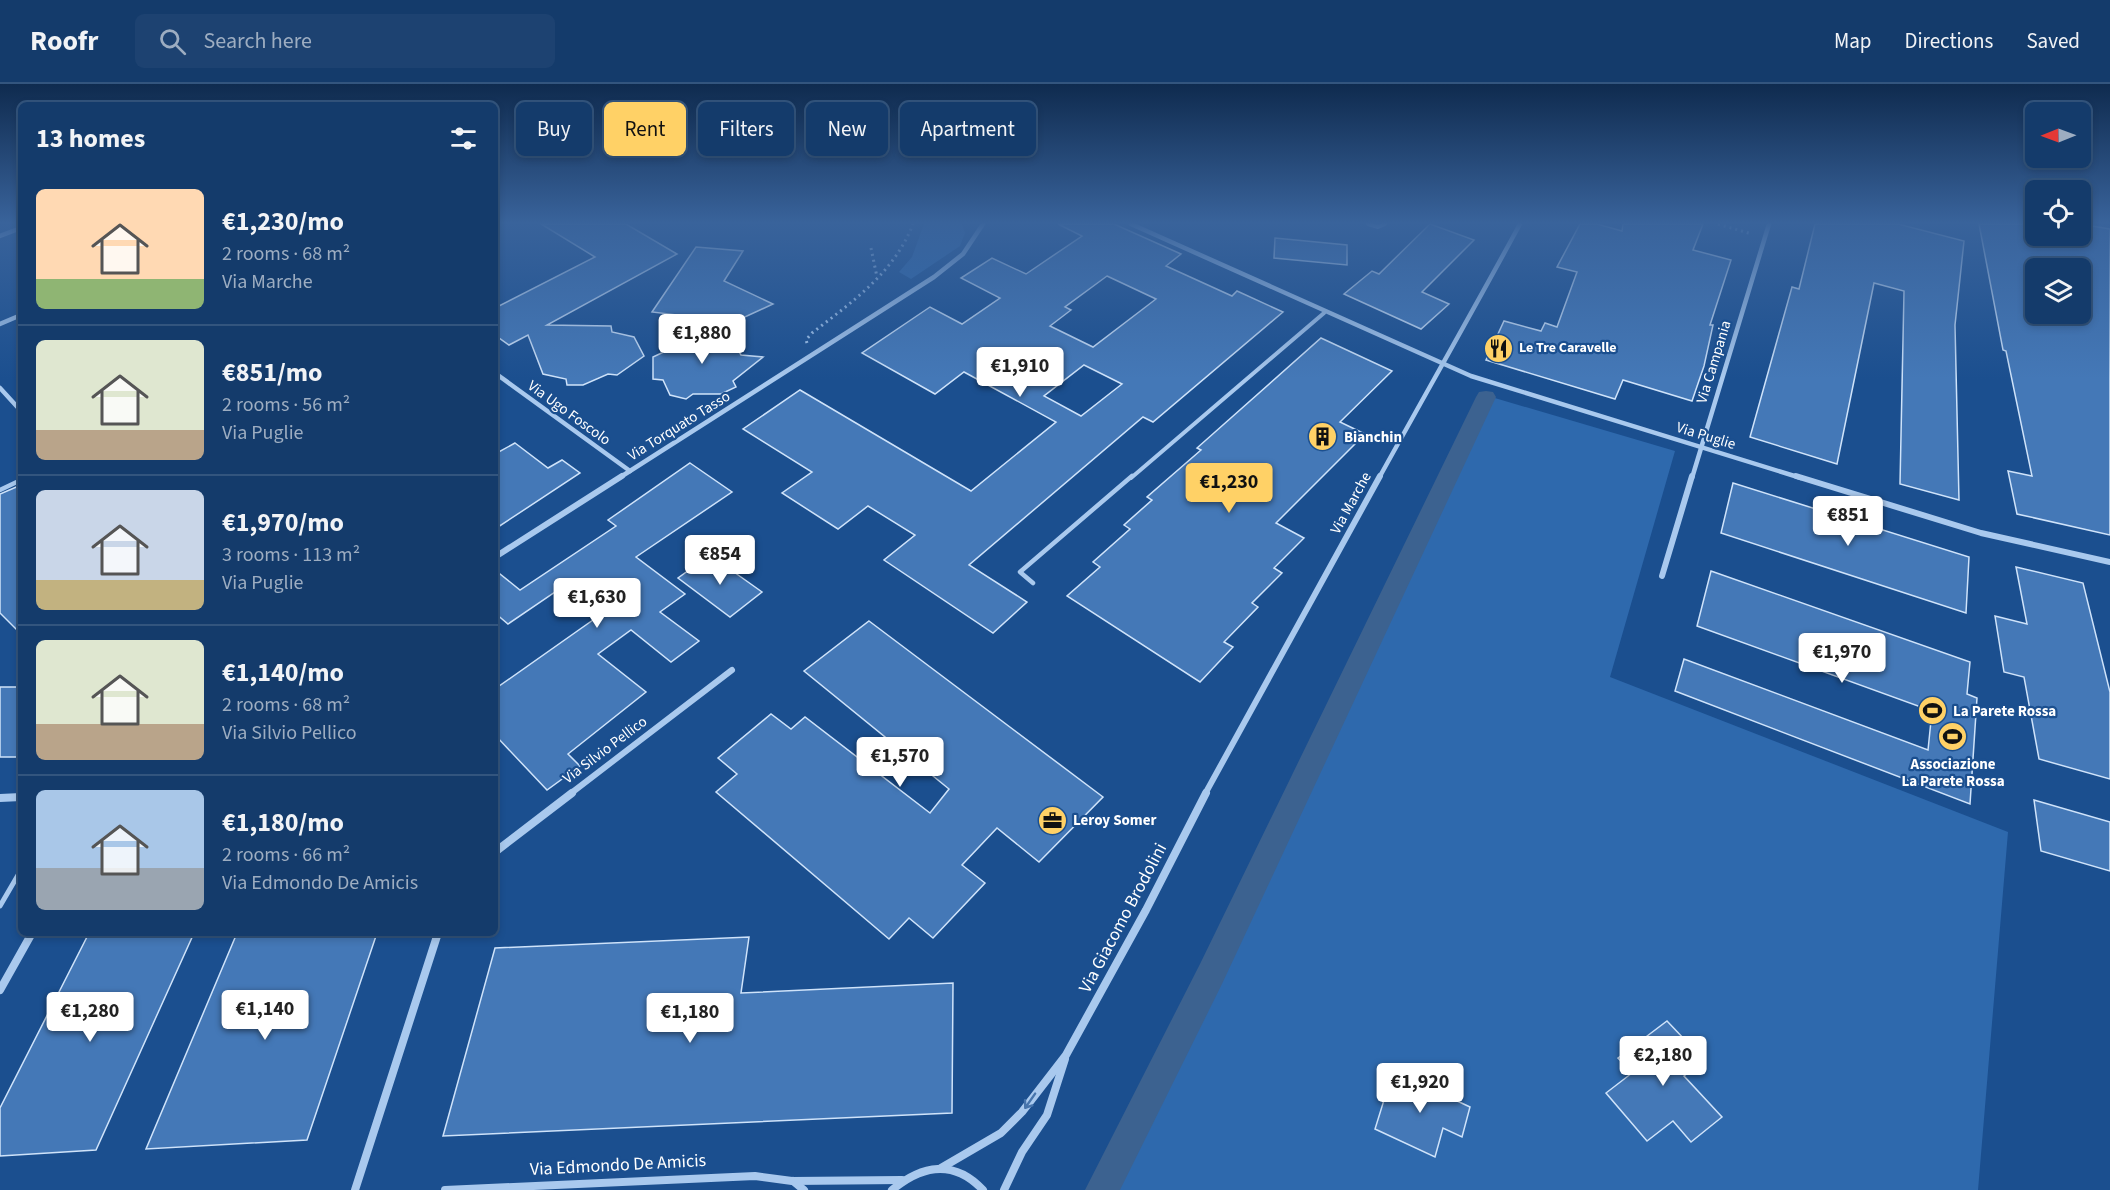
<!DOCTYPE html>
<meta charset="utf-8">
<style>
:root{--surface:#143b6b;--page:#1d4271;--text:#f1f3f6;--muted:#9dadc1;--line:#33557e;--accent:#ffd166}
body{margin:0;font-family:"Source Sans 3",sans-serif;background:var(--page);color:var(--text);height:100vh;display:flex;flex-direction:column;font-size:22px;white-space:nowrap}
*{box-sizing:border-box;margin:0}
p{font-size:20px;color:var(--muted)}
.icon{flex:none;width:33px;height:33px;fill:none;stroke:currentColor;stroke-width:2;stroke-linecap:round;stroke-linejoin:round}
.map{position:relative;flex:1;overflow:hidden}
.sheet{position:absolute;left:18px;top:18px;width:480px;height:834px;display:flex;flex-direction:column;background:var(--surface);border-radius:9px;box-shadow:0 3px 9px #0003,0 0 0 2px var(--line)}
.sheet>*{flex:none}
.banner{position:absolute;left:516px;top:18px;width:570px;height:54px;display:flex;gap:12px}
.needle{width:39px;rotate:269deg}
.fabs{position:absolute;left:2025px;top:18px;display:grid;gap:12px}
.fabs a{display:grid;place-items:center;width:66px;height:66px;border-radius:9px;background:var(--surface);box-shadow:0 3px 9px #0003,0 0 0 2px var(--line);font-size:30px}
.price{position:absolute;translate:-50% -51px;padding:0 14px;border-radius:6px;background:#fff;color:#222;font-size:20px;line-height:39px;filter:drop-shadow(0 2px 3px #0008)}
.price::after{content:'';position:absolute;left:50%;top:36px;width:18px;height:14px;margin-left:-9px;background:inherit;clip-path:polygon(0 0,100% 0,50% 100%)}
.price.on{background:var(--accent);color:#111}
ul{padding:0;list-style:none}
li{display:flex;align-items:center;gap:18px;height:150px;padding:0 18px}
li+li{border-top:2px solid var(--line)}
li span{display:grid;place-items:center;flex:none;width:168px;height:120px;border-radius:9px;color:#555}
li>.icon{margin-inline-start:auto}
span .icon{width:72px;height:72px;fill:#fffc;stroke-width:1}
li b{font-size:26px}
h2{display:flex;justify-content:space-between;align-items:center;height:72px;padding:0 18px;font-size:26px}
.pill{padding:0 21px;border-radius:9px;background:var(--surface);box-shadow:0 3px 9px #0003,0 0 0 2px var(--line);font-size:21px;line-height:54px}
.pill.on{background:var(--accent);color:#111}
header{display:flex;align-items:center;gap:36px;box-sizing:border-box;height:84px;padding:0 30px;background:var(--surface);border-bottom:2px solid var(--line)}
header strong{font-size:28px}
nav{display:flex;gap:33px;margin-inline-start:auto;font-size:21px}
.search{width:420px;height:54px;background:var(--page);display:flex;align-items:center;gap:15px;box-sizing:border-box;padding:0 21px;border-radius:9px;color:var(--muted);font-size:22px}
.map>svg:first-child{display:block}
.green{fill:#2e69ad}
.lines{fill:none;stroke-linecap:round;stroke-linejoin:round}
.canal{fill:#3c6290;fill-rule:evenodd}
.building{fill:#4478b7;stroke:#cfe3fa;stroke-width:1.5;fill-rule:evenodd}
.path{stroke:#a9c9ee;stroke-width:3;stroke-dasharray:2 4;stroke-linecap:butt}
.service-far2{stroke:#a9c9ee;stroke-width:4}
.service-far1{stroke:#a9c9ee;stroke-width:4.5}
.service{stroke:#a9c9ee;stroke-width:5}
.minor-far2{stroke:#a9c9ee;stroke-width:4.5}
.minor-far1{stroke:#a9c9ee;stroke-width:6}
.minor{stroke:#a9c9ee;stroke-width:8}
.oneway{stroke:#4674ac}
.labels{text-anchor:middle;dominant-baseline:central;stroke-width:4.5;stroke-linejoin:round;paint-order:stroke}
.far-poi-label{font-size:14px;font-weight:bold;fill:#fff;stroke:#1b4f8f;text-anchor:start}
.street-label{font-size:15px;fill:#fff;stroke:#1b4f8f}
.poi-label{font-size:15px;font-weight:bold;fill:#fff;stroke:#1b4f8f;text-anchor:start}
.near-street-label{font-size:18px;fill:#fff;stroke:#1b4f8f}
</style>
<header>
<strong>Roofr</strong>
<div class="search"><svg class="icon" aria-label="search" viewBox="0 0 24 24"><circle cx="10" cy="10" r="6"/><path d="M15 15l6 6"/></svg>Search here</div>
<nav><a>Map</a><a>Directions</a><a>Saved</a></nav>
</header>
<div class="map">
<svg width="2110" height="1106" viewBox="0 0 2110 1106">
<rect width="100%" height="100%" fill="#1b4f8f"/>
<!-- green -->
<g class="green">
<polygon points="924,140 962,140 965,149 960,162 911,195 899,188 912,173"/>
<polygon points="1488,312 1675,367 1610,593 2008,748 1978,1106 1110,1106"/>
</g>
<g class="lines">
<!-- canal -->
<polygon class="canal" points="1486,307 1493,308 1496,313 1222,900 1120,1106 1085,1106 1200,880 1476,313 1479,308"/>
</g>
<!-- building -->
<g class="building">
<polygon points="541,140 626,140 677,170 547,241 611,242 612,248 634,253 644,272 617,291 608,290 583,301 567,301 566,295 543,290 528,251 509,261 495,251 495,224 595,173"/>
<path d="M1058,140h56l67,30 -15,12 66,30 5,-5 46,21 -130,110 -10,-5 -174,148 58,37 -34,31 -109,-73 31,-25 -47,-29 -30,23 -56,-36 30,-21 -69,-43 57,-39 171,101 85,-69 -92,-50 -29,22 -73,-41 68,-46 32,17 38,-26 -39,-20 31,-20 34,16 56,-38zM1107,192l49,23 -63,48 -43,-21 21,-16 -6,-3zM1084,281l38,19 -41,32 -37,-20z"/>
<polygon points="1430,140 1474,156 1422,208 1449,220 1421,245 1344,210 1372,187 1379,190"/>
<polygon points="1580,140 1597,140 1622,147 1623,140 1703,140 1693,166 1731,176 1710,241 1713,241 1704,282 1692,317 1623,296 1615,315 1486,276 1504,237 1541,247 1545,239 1557,243 1577,188 1557,183"/>
<polygon points="1815,140 1898,140 1964,157 1955,241 1959,416 1900,400 1904,207 1874,199 1837,380 1750,353 1792,203 1799,205"/>
<path d="M1979,140h57v12h44v-12l30,5v306l-93,-21 -9,-43 24,5 -26,-125 -3,-1zM2036,184h44v46h-44z"/>
<polygon points="1275,154 1347,161 1347,181 1274,174"/>
<polygon points="696,163 743,167 724,197 773,220 734,238 652,228"/>
<polygon points="723,240 741,271 763,273 733,297 736,303 721,310 693,310 686,315 670,311 663,296 653,295 653,273"/>
<polygon points="1321,254 1392,287 1340,338 1365,350 1276,439 1304,454 1274,484 1282,489 1252,519 1258,523 1224,558 1233,563 1200,598 1067,512 1100,483 1093,478 1130,445 1124,441 1152,416 1147,413 1201,366 1197,364"/>
<polygon points="515,359 548,384 562,376 580,389 495,445 495,370"/>
<polygon points="690,379 732,408 636,473 685,510 660,528 699,557 671,578 631,546 598,570 646,608 568,670 580,682 547,706 495,651 495,605 600,531 564,502 508,540 495,529 495,486 520,506 616,442 608,436"/>
<polygon points="1733,399 1969,473 1966,529 1721,449"/>
<polygon points="21,401 21,550 0,529 0,410"/>
<polygon points="710,471 762,508 730,533 678,494"/>
<polygon points="2016,483 2083,499 2110,608 2110,695 2039,675 2024,593 2004,588 1995,532 2027,540"/>
<polygon points="1711,487 1970,578 1967,610 1977,614 1970,720 1675,607 1684,575 1928,666 1932,627 1697,542"/>
<polygon points="869,537 1103,713 1039,778 997,744 962,781 985,799 933,854 909,834 889,855 716,708 737,690 718,674 771,630 791,645 805,633 930,729 949,705 804,587"/>
<rect x="0" y="603" width="21" height="70"/>
<polygon points="2034,716 2110,738 2110,787 2041,767"/>
<polygon points="89,849 194,849 96,1066 0,1072 0,1024"/>
<polygon points="237,849 377,849 307,1056 146,1065"/>
<polygon points="749,853 741,909 953,899 952,1029 443,1052 495,864"/>
<polygon points="1667,937 1704,976 1684,992 1722,1033 1691,1058 1673,1037 1647,1057 1606,1009 1632,989 1618,974"/>
<polygon points="1393,987 1470,1023 1462,1053 1443,1044 1435,1073 1375,1045"/>
</g>
<g class="lines">
<!-- path -->
<g class="path">
<polyline points="1718,140 1752,150"/>
<polyline points="871,164 877,193"/>
<path d="M807,259l-1,-3 6,-7c40,-31 82,-60 101,-109"/>
</g>
<!-- service-far2 -->
<g class="service-far2">
<polyline points="1368,140 1378,143 1385,140"/>
<polyline points="1131,394 1324,229"/>
</g>
<!-- service-far1 -->
<g class="service-far1">
<polyline points="0,406 21,396"/>
<polyline points="1033,499 1020,488 1132,392"/>
</g>
<!-- service -->
<polyline class="service" points="0,822 21,786"/>
<!-- minor-far2 -->
<g class="minor-far2">
<polyline points="1131,140 1471,292 1801,394"/>
<polyline points="0,152 21,144"/>
<polyline points="0,240 21,231"/>
<polyline points="495,289 630,387"/>
<polyline points="0,304 21,327"/>
<polyline points="619,394 934,193 963,170 983,140"/>
<path d="M1379,394c47,-85 95,-169 141,-254"/>
<polyline points="1692,394 1769,140"/>
</g>
<!-- minor-far1 -->
<g class="minor-far1">
<polyline points="1796,392 1981,449 2110,478"/>
<polyline points="495,473 622,392"/>
<polyline points="1662,492 1692,392"/>
<polyline points="570,710 732,586"/>
<polyline points="1205,710 1380,392"/>
</g>
<!-- minor -->
<g class="minor">
<polyline points="0,714 21,713"/>
<polyline points="495,768 572,709"/>
<polyline points="0,906 32,849"/>
<polyline points="941,1084 1001,1049 1022,1028 1066,971 1146,826 1206,709"/>
<polyline points="793,1097 804,1106"/>
<polyline points="355,1106 438,849"/>
<polyline points="445,1106 755,1092 792,1097 902,1096"/>
<path d="M892,1106c30,-25 62,-31 91,0"/>
<polyline points="1004,1106 1022,1068 1047,1031 1065,975"/>
</g>
</g>
<!-- one-way arrows -->
<defs><path id="oneway-shaft" d="M-6 0H5M1.5-3L5.5 0L1.5 3" fill="none" stroke-width="1.6" stroke-linecap="round" stroke-linejoin="round" transform="scale(1.5)"/></defs>
<use class="oneway" href="#oneway-shaft" transform="translate(1030 1017) rotate(125)"/>
<!-- sky -->
<linearGradient id="sky" x2="0" y2="1"><stop stop-color="#0f2b4f"/><stop offset="0.47" stop-color="#39639b"/><stop offset="1" stop-color="#39639b" stop-opacity="0"/></linearGradient>
<rect width="2110" height="295" fill="url(#sky)"/>
<!-- icons -->
<defs>
<symbol id="restaurant-disc" viewBox="-11 -11 22 22"><circle r="9.5" fill="#ffd166" stroke="#1b4f8f"/><path d="M-5-6h1v4h1v-4h1v4h1v-4h1v5L-1.5 .5V6h-2V.5L-5-1ZM5-6V6H3V1.5H1.5Q1.5-4 5-6Z" fill="#111"/></symbol>
<symbol id="building-disc" viewBox="-11 -11 22 22"><circle r="9.5" fill="#ffd166" stroke="#1b4f8f"/><path d="M-4-6H4V6H1V3H-1V6H-4ZM-2.5-4.3h1.7v1.8h-1.7ZM.8-4.3h1.7v1.8H.8ZM-2.5-1h1.7V.8h-1.7ZM.8-1h1.7V.8H.8Z" fill="#111"/></symbol>
<symbol id="stadium-disc" viewBox="-11 -11 22 22"><circle r="9.5" fill="#ffd166" stroke="#1b4f8f"/><path d="M0-5a6.5 5 0 1 0 0 10a6.5 5 0 1 0 0-10ZM-3.5-1.8h7v3.6h-7Z" fill="#111"/></symbol>
<symbol id="office-disc" viewBox="-11 -11 22 22"><circle r="9.5" fill="#ffd166" stroke="#1b4f8f"/><path d="M-6-3h4V-5.5h4V-3h4V5H-6ZM-1-4.5V-3h2v-1.5ZM-6 0V1H6V0Z" fill="#111"/></symbol>
</defs>
<g fill-rule="evenodd">
<use href="#restaurant-disc" x="1482" y="248" width="33" height="33"/>
<use href="#building-disc" x="1306" y="336" width="33" height="33"/>
<use href="#stadium-disc" x="1916" y="610" width="33" height="33"/>
<use href="#stadium-disc" x="1936" y="636" width="33" height="33"/>
<use href="#office-disc" x="1036" y="720" width="33" height="33"/>
</g>
<g class="labels">
<!-- far-poi labels -->
<g class="far-poi-label">
<text x="1519" y="264">Le Tre Caravelle</text>
</g>
<!-- street labels -->
<g class="street-label">
<text transform="translate(1714 278) rotate(-73)">Via Campania</text>
<text transform="translate(569 329) rotate(36)">Via Ugo Foscolo</text>
<text transform="translate(679 342) rotate(-32)">Via Torquato Tasso</text>
<text transform="translate(1706 352) rotate(17)">Via Puglie</text>
<text transform="translate(1351 419) rotate(-61)">Via Marche</text>
<text transform="translate(605 666) rotate(-37)">Via Silvio Pellico</text>
</g>
<!-- poi labels -->
<g class="poi-label">
<text x="1344" y="353">Bianchin</text>
<text x="1953" y="627">La Parete Rossa</text>
<text x="1953" y="680" text-anchor="middle">Associazione<tspan x="1953" dy="17">La Parete Rossa</tspan></text>
<text x="1073" y="736">Leroy Somer</text>
</g>
<!-- near-street labels -->
<g class="near-street-label">
<text transform="translate(1123 834) rotate(-62)">Via Giacomo Brodolini</text>
<text transform="translate(618 1081) rotate(-3)">Via Edmondo De Amicis</text>
</g>
</g>
</svg>
<div class="fabs">
<a><svg class="needle" viewBox="-14 -14 28 28"><path d="M0-13l5 13h-10z" fill="#e53935"/><path d="M0 13l5-13h-10z" fill="#9dadc1"/></svg></a>
<a><svg class="icon" aria-label="locate" viewBox="0 0 24 24"><circle cx="12" cy="12" r="6"/><path d="M12 2v4M12 18v4M2 12h4M18 12h4"/></svg></a>
<a><svg class="icon" aria-label="layers" viewBox="0 0 24 24"><path d="M12 4l9 5-9 5-9-5zM3 14l9 5 9-5"/></svg></a>
</div>
<b class="price" style="left:702px;top:281px">€1,880</b>
<b class="price" style="left:1020px;top:314px">€1,910</b>
<b class="price on" style="left:1229px;top:430px">€1,230</b>
<b class="price" style="left:1848px;top:463px">€851</b>
<b class="price" style="left:720px;top:502px">€854</b>
<b class="price" style="left:597px;top:545px">€1,630</b>
<b class="price" style="left:1842px;top:600px">€1,970</b>
<b class="price" style="left:900px;top:704px">€1,570</b>
<b class="price" style="left:265px;top:957px">€1,140</b>
<b class="price" style="left:90px;top:959px">€1,280</b>
<b class="price" style="left:690px;top:960px">€1,180</b>
<b class="price" style="left:1663px;top:1003px">€2,180</b>
<b class="price" style="left:1420px;top:1030px">€1,920</b>
<div class="banner">
<a class="pill">Buy</a>
<a class="pill on">Rent</a>
<a class="pill">Filters</a>
<a class="pill">New</a>
<a class="pill">Apartment</a>
</div>
<section class="sheet">
<h2>13 homes<svg class="icon" aria-label="filters" viewBox="0 0 24 24"><path d="M4 7h16M4 17h16"/><circle cx="9" cy="7" r="2"/><circle cx="15" cy="17" r="2"/></svg></h2>
<ul>
<li><span style="background:linear-gradient(#ffd9b3 75%,#8fb573 0)"><svg class="icon" aria-label="home" viewBox="0 0 24 24"><path d="M3 11l9-7 9 7M6 9v11h12V9"/></svg></span><div><b>€1,230/mo</b><p>2 rooms · 68 m²</p><p>Via Marche</p></div></li>
<li><span style="background:linear-gradient(#dfe7d0 75%,#b9a48a 0)"><svg class="icon" aria-label="home" viewBox="0 0 24 24"><path d="M3 11l9-7 9 7M6 9v11h12V9"/></svg></span><div><b>€851/mo</b><p>2 rooms · 56 m²</p><p>Via Puglie</p></div></li>
<li><span style="background:linear-gradient(#c9d6e8 75%,#c2b280 0)"><svg class="icon" aria-label="home" viewBox="0 0 24 24"><path d="M3 11l9-7 9 7M6 9v11h12V9"/></svg></span><div><b>€1,970/mo</b><p>3 rooms · 113 m²</p><p>Via Puglie</p></div></li>
<li><span style="background:linear-gradient(#dfe7d0 70%,#b9a48a 0)"><svg class="icon" aria-label="home" viewBox="0 0 24 24"><path d="M3 11l9-7 9 7M6 9v11h12V9"/></svg></span><div><b>€1,140/mo</b><p>2 rooms · 68 m²</p><p>Via Silvio Pellico</p></div></li>
<li><span style="background:linear-gradient(#a9c7e8 65%,#9aa5b1 0)"><svg class="icon" aria-label="home" viewBox="0 0 24 24"><path d="M3 11l9-7 9 7M6 9v11h12V9"/></svg></span><div><b>€1,180/mo</b><p>2 rooms · 66 m²</p><p>Via Edmondo De Amicis</p></div></li>
</ul>
</section>
</div>
